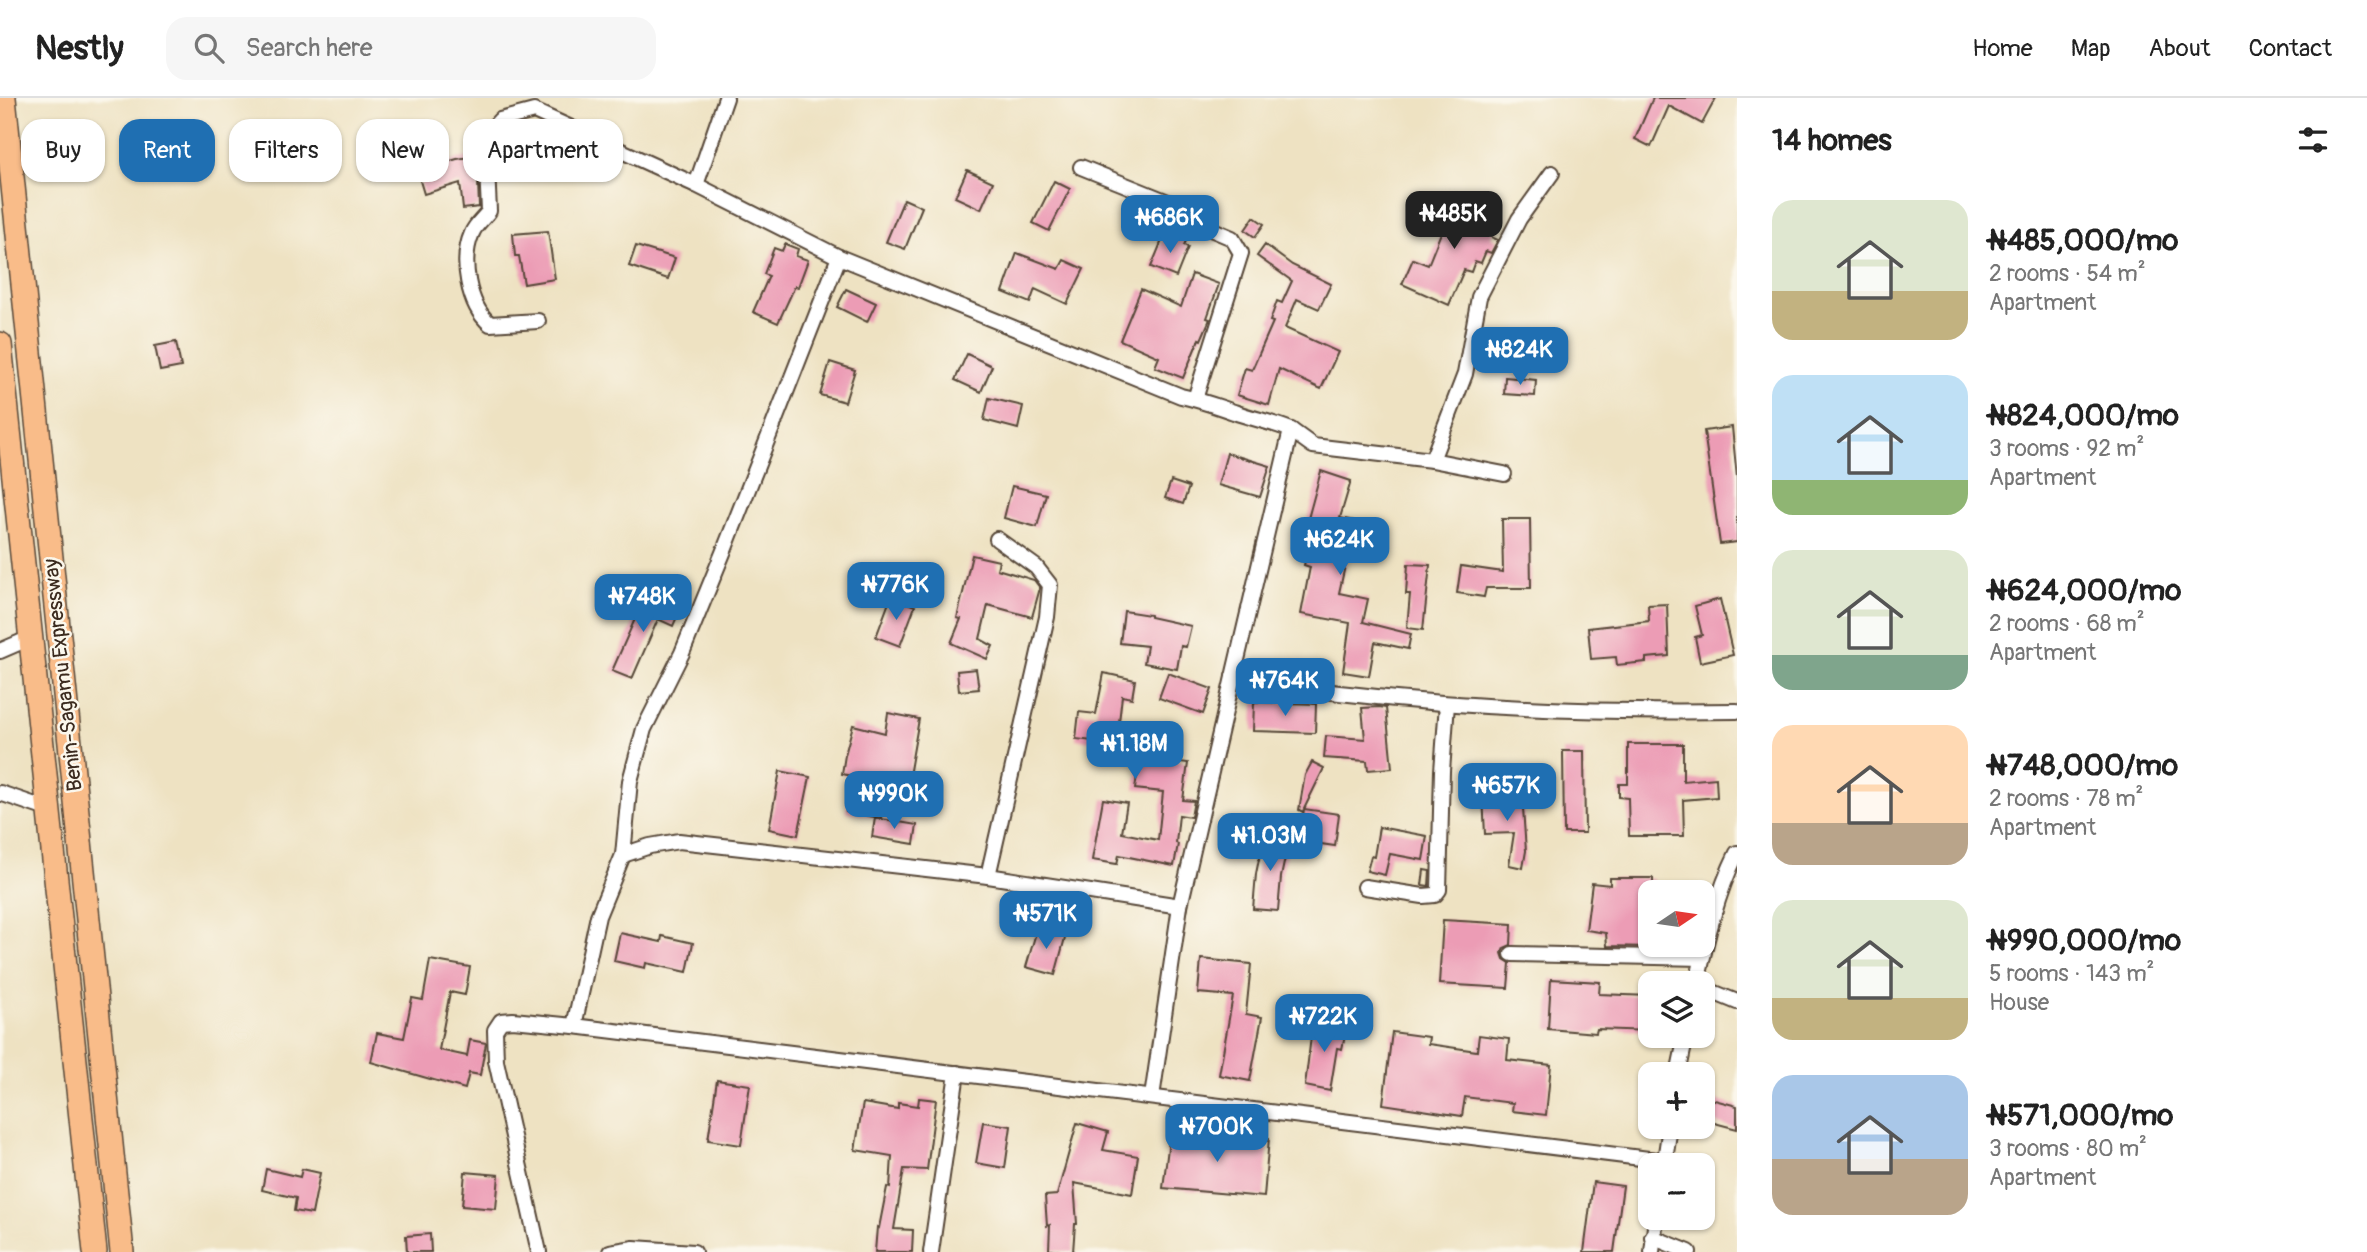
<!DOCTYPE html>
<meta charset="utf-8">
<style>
:root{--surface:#fff;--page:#f6f6f6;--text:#222;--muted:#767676;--line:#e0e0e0;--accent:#1f6fb2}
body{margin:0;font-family:Pangolin,sans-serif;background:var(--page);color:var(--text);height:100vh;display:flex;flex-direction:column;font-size:26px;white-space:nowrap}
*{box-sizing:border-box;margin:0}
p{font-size:23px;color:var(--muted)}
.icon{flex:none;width:38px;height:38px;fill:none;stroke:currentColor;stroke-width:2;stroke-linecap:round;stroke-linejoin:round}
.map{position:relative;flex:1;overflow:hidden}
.details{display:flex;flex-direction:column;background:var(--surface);width:630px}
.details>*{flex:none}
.guide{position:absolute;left:21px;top:21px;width:665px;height:63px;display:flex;gap:14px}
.needle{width:46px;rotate:77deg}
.buttons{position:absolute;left:1638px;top:782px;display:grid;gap:14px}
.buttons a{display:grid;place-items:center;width:77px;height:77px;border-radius:14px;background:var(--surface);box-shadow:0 2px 5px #0004;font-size:35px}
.price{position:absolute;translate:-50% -60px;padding:0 16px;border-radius:14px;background:var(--accent);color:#fff;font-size:23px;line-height:46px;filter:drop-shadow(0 2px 4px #0008)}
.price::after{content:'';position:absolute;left:50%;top:42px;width:21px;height:16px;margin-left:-10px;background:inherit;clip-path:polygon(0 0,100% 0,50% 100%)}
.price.active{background:#222;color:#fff}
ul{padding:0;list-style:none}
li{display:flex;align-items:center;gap:21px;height:175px;padding:0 35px}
li span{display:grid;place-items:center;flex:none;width:196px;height:140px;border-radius:21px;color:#555}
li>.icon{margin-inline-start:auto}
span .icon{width:84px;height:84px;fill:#fffc;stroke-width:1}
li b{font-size:30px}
h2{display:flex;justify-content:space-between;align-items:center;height:84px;padding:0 35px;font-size:30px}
.pill{padding:0 24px;border-radius:21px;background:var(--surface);box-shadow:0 2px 5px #0004;font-size:24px;line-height:63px}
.pill.active{background:var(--accent);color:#fff}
header{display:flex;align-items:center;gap:42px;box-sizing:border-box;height:98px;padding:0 35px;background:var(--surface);border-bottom:2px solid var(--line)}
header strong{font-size:33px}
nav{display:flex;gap:38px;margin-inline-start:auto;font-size:24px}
.search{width:490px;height:63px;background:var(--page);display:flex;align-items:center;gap:18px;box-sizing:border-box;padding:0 24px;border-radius:21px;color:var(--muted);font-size:26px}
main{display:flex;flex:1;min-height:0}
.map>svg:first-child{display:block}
.building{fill:#ec9cb5}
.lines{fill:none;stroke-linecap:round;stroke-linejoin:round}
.minor-casing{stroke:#564637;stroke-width:18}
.trunk-casing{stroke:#564637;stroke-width:26}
.minor{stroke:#fff;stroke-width:14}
.trunk{stroke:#f9bc89;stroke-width:23}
.labels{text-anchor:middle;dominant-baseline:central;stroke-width:5;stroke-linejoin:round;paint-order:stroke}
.street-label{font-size:21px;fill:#3b2a1e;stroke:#fbf7ec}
</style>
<header>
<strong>Nestly</strong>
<div class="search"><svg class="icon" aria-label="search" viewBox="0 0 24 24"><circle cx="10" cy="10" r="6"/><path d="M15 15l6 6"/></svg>Search here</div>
<nav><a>Home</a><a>Map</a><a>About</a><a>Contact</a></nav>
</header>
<main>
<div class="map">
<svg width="1737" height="1154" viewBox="0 0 1737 1154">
<rect width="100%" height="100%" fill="#fbf7ec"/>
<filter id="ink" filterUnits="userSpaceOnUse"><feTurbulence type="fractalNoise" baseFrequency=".0143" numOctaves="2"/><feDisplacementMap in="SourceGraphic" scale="14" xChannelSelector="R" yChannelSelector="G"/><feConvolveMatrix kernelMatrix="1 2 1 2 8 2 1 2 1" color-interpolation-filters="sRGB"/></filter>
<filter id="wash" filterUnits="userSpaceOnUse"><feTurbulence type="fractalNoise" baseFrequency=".00686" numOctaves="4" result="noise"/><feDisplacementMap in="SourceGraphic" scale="28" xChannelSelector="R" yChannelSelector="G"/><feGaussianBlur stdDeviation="1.57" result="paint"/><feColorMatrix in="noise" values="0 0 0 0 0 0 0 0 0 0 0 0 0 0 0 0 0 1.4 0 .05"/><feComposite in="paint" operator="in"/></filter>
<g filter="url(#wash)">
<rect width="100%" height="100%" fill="#eee2c2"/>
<g id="blocks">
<!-- building -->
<g class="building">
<polygon points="1653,0 1716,0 1702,26 1669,8 1651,49 1635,41"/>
<polygon points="537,43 548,75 526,82 516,49"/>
<polygon points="477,58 479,109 463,111 460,85 424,96 417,73 457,61"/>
<polygon points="967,72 993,84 981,111 955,99"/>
<polygon points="1054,83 1070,91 1049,133 1033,125"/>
<polygon points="1457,95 1480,105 1477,112 1484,115 1482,119 1497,126 1491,139 1498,142 1491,155 1486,153 1481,165 1475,163 1471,174 1464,172 1449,207 1402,186 1413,161 1428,167"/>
<polygon points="904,101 922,109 905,151 886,144"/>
<polygon points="1254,119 1264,126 1255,139 1245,132"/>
<polygon points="548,133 555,181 524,186 519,158 515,158 513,136"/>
<polygon points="1165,135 1186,143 1184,147 1188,149 1176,179 1151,169"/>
<polygon points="785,146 798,151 796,158 808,162 798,189 795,188 778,225 753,214 769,178 764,176 774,150 782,153"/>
<polygon points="1265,147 1292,167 1331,186 1319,211 1297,201 1285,230 1338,254 1321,291 1279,271 1269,307 1237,297 1245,270 1252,272 1273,224 1270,223 1277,203 1282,205 1292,183 1257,158"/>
<polygon points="636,148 675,160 668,181 629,168"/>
<polygon points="1017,155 1059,171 1064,162 1084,171 1067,206 1035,191 1030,205 1003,194"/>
<polygon points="1192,176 1219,186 1207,220 1210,221 1201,242 1199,241 1183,280 1155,269 1159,259 1120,242 1141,191 1181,209"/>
<polygon points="846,191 876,205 867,224 837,209"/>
<polygon points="176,244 181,269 160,273 155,248"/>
<polygon points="967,256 992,268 981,294 955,282"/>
<polygon points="830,264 855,272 845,304 820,297"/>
<polygon points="1505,279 1536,282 1535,298 1504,296"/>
<polygon points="989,300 1023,308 1018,331 984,322"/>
<polygon points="1732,329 1737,380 1737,444 1720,446 1704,333"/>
<polygon points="1227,355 1270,368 1260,399 1218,387"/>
<polygon points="1321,373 1351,383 1340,420 1355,423 1339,495 1368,501 1363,524 1411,536 1408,551 1375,544 1369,578 1343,574 1350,525 1301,516 1310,469 1304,467 1311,440 1303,439"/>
<polygon points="1171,383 1189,389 1183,406 1165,400"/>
<polygon points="1012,388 1046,396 1037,429 1004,420"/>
<polygon points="1502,421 1530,421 1531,490 1486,490 1484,499 1457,495 1461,468 1503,474"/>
<polygon points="972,457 999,463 997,471 1034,482 1040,490 1032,519 988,507 980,541 993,548 987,561 951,545 961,521 957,520"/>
<polygon points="1408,466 1430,467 1423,532 1407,530 1410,496 1406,496"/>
<polygon points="646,496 680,512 673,528 658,521 632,581 612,573"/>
<polygon points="891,499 915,508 900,548 876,539"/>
<polygon points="1720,501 1733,557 1700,564 1695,539 1702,537 1695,508"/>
<polygon points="1667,506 1669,558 1646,560 1646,564 1617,567 1616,559 1591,561 1588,530 1649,523 1648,507"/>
<polygon points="1124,513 1150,517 1150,519 1191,528 1186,549 1181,548 1177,571 1144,565 1147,548 1120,545"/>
<polygon points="976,571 979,591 959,593 957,573"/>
<polygon points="1104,575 1135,582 1132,600 1122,598 1119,624 1157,630 1151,660 1188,665 1183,702 1194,703 1191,719 1179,717 1176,745 1178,746 1174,768 1119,757 1117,766 1092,762 1103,701 1127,705 1122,735 1158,742 1163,694 1135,691 1141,649 1076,641 1079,614 1096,616"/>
<polygon points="1168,575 1212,591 1203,616 1159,600"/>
<polygon points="1254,604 1316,606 1315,635 1253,633"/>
<polygon points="1379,609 1386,610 1392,670 1368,672 1367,663 1324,660 1326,638 1365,641 1362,610"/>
<polygon points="888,615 919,621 906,695 886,691 881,720 846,714 852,678 842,676 845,657 853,627 885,635"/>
<polygon points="1628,646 1683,646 1683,683 1716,680 1717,699 1683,702 1684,738 1629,738 1628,700 1619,699 1619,686 1628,686"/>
<polygon points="1563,653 1584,653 1585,735 1564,735"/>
<polygon points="1312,664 1324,670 1304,711 1339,716 1335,748 1300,743 1304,711 1303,714 1299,712 1305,677"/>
<polygon points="780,673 810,679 798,737 769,731"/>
<polygon points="1522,696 1526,753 1523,770 1509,767 1514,735 1485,736 1483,698"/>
<polygon points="875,720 917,727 914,746 872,739"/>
<polygon points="1379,729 1427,738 1423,762 1390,756 1385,777 1367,773 1371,758 1374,759"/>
<polygon points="1264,736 1289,741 1281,779 1278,813 1253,811 1256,776"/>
<polygon points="1424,772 1430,773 1429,788 1422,787"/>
<polygon points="1610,780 1653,780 1653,794 1650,794 1650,849 1607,848 1606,835 1586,832 1592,785 1610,787"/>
<polygon points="1443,822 1512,826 1511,847 1504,850 1502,855 1504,861 1510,865 1508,890 1439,886"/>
<polygon points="1038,828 1066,836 1055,877 1026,869"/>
<polygon points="620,835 661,844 662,838 693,845 687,874 646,865 645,870 614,863"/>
<polygon points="1201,861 1251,866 1246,916 1262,919 1250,983 1219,977 1233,898 1198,895"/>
<polygon points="430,862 470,869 465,897 450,894 439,952 467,958 470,942 486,945 480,977 469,975 465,991 371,964 377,935 404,940 412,900 423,902"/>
<polygon points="1551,881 1600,884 1599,896 1650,898 1650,933 1597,931 1596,935 1548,931"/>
<polygon points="1313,922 1347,928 1342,951 1337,950 1330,993 1305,988"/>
<polygon points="1392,934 1429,939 1428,946 1477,953 1479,937 1509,941 1507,962 1551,967 1546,1017 1512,1013 1513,1005 1465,999 1462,1018 1383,1006"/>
<polygon points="717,982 750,987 741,1047 708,1042"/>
<polygon points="919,1000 936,1002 927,1072 904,1071 894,1131 913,1132 912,1154 875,1154 877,1129 879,1130 887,1089 890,1090 892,1058 855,1052 863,1005 898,1011 898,1005 918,1008"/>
<polygon points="1707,1000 1737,1008 1737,1031 1703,1022"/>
<polygon points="983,1024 1011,1028 1005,1070 976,1065"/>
<polygon points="1077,1025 1108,1034 1103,1052 1138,1058 1132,1096 1074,1085 1077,1126 1075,1126 1073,1154 1049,1152 1050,1127 1047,1128 1045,1098 1057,1097"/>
<polygon points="1170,1034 1211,1040 1212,1035 1269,1040 1264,1099 1163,1090"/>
<polygon points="266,1071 300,1079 302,1071 320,1075 312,1116 294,1113 296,1100 262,1092"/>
<polygon points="465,1074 499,1077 496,1111 462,1108"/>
<polygon points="1593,1084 1623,1088 1614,1154 1584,1154"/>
<polygon points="430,1136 431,1154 407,1154 406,1138"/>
</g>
</g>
</g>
<g filter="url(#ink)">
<use href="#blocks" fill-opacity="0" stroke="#564637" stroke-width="2"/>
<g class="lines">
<defs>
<g id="minor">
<polyline points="1081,69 1178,108 1194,124 1232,140 1241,155 1195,301"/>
<polyline points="696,87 726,0"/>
<path d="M538,223l-48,3c-22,-19 -30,-64 -18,-91 3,-8 12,-15 17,-22l-3,-65 5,-16 9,-10 34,-9 162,74 143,72 342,139c19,4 35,10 53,16 19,7 38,10 57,18l-58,247c39,6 77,13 116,17 128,15 259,19 388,17"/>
<polyline points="1291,332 1313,348 1432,362 1504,376"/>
<polyline points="1432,362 1465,276 1479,199 1519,121 1552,75"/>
<polyline points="0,553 30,540"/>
<polyline points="0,695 50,712"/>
<polyline points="623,757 650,748 679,743 988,778 1180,808"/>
<polyline points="988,778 1047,519 1050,487 1036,469 997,441"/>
<polyline points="1365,789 1423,798 1435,797 1439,792 1442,673 1447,606"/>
<polyline points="1512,856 1702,860"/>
<path d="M1697,886c9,-44 20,-91 40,-131"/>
<polyline points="1703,890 1737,904"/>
<polyline points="574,928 598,818 623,757 630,683 644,631 682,555 725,450 839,159"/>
<polyline points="1678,976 1686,938"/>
<polyline points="1152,999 1180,808 1233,579"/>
<polyline points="1664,1068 1670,1029"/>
<polyline points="1652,1139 1689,1154"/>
<polyline points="539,1154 496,963 495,932 501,923 513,922 574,928 1665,1063"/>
<polyline points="610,1154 634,1150 694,1154"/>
<polyline points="931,1154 957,975"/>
<polyline points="1652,1154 1656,1120"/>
</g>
<g id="trunk">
<polyline points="4,0 122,1154"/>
<polyline points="0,246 95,1154"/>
</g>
</defs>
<!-- minor casing -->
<use href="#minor" class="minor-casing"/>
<!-- trunk casing -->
<use href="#trunk" class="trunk-casing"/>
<!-- minor -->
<use href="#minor" class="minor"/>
<!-- trunk -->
<use href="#trunk" class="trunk"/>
</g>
</g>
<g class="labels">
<!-- street labels -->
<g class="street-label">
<text transform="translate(63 577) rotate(-96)">Benin-Sagamu Expressway</text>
</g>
</g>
</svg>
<div class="buttons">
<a><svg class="needle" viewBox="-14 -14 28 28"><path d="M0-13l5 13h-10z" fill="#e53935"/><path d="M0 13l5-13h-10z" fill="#767676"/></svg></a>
<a><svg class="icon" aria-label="layers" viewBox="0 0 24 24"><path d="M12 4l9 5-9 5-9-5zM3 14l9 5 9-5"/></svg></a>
<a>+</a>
<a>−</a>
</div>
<b class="price active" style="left:1454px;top:153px">₦485K</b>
<b class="price" style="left:1170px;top:157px">₦686K</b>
<b class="price" style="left:1520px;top:289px">₦824K</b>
<b class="price" style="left:1340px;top:479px">₦624K</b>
<b class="price" style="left:896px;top:524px">₦776K</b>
<b class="price" style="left:643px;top:536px">₦748K</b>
<b class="price" style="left:1285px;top:620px">₦764K</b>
<b class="price" style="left:1135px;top:683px">₦1.18M</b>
<b class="price" style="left:1507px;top:725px">₦657K</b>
<b class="price" style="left:894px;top:733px">₦990K</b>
<b class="price" style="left:1270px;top:775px">₦1.03M</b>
<b class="price" style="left:1046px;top:853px">₦571K</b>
<b class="price" style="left:1324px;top:956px">₦722K</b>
<b class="price" style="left:1217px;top:1066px">₦700K</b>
<div class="guide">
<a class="pill">Buy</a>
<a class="pill active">Rent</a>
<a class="pill">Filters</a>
<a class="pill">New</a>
<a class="pill">Apartment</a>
</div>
</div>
<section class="details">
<h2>14 homes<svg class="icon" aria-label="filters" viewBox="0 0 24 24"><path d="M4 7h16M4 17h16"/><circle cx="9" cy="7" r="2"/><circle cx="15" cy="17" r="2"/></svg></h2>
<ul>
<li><span style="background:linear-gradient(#dfe7d0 65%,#c2b280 0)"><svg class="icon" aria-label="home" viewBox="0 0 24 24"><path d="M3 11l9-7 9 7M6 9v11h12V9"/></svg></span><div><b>₦485,000/mo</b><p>2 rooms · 54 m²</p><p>Apartment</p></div></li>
<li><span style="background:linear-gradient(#bfe0f5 75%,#8fb573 0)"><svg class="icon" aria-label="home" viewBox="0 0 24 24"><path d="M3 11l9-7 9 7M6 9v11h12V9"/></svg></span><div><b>₦824,000/mo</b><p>3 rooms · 92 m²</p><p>Apartment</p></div></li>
<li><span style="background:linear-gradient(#dfe7d0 75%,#7fa58c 0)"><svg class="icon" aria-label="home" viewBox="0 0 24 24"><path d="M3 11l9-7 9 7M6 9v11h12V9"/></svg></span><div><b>₦624,000/mo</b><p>2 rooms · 68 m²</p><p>Apartment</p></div></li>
<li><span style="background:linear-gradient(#ffd9b3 70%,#b9a48a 0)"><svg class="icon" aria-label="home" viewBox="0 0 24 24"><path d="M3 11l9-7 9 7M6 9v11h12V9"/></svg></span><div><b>₦748,000/mo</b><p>2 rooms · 78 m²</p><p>Apartment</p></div></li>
<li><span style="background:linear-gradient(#dfe7d0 70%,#c2b280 0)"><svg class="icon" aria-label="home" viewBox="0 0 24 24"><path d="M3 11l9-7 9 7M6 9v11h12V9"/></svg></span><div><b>₦990,000/mo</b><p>5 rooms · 143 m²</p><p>House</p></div></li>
<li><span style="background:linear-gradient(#a9c7e8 60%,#b9a48a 0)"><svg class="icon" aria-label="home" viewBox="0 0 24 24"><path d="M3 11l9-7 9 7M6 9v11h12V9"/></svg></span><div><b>₦571,000/mo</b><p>3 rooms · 80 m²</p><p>Apartment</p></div></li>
</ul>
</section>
</main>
